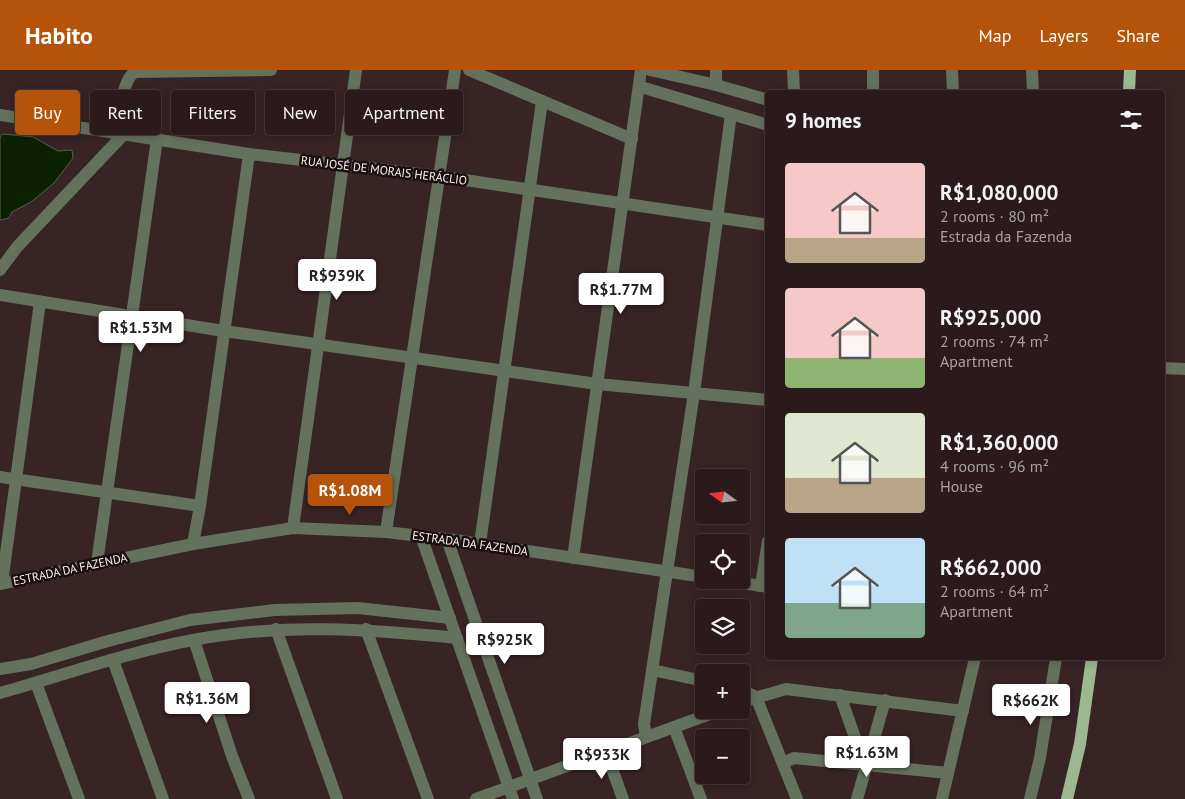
<!DOCTYPE html>
<meta charset="utf-8">
<style>
:root{--surface:#2a1a1c;--page:#322325;--text:#f1f3f6;--muted:#a5a1a3;--line:#46383b;--accent:#b45309}
body{margin:0;font-family:"PT Sans",sans-serif;background:var(--page);color:var(--text);height:100vh;display:flex;flex-direction:column;font-size:19px;white-space:nowrap}
*{box-sizing:border-box;margin:0}
p{font-size:16px;color:var(--muted)}
.icon{flex:none;width:28px;height:28px;fill:none;stroke:currentColor;stroke-width:2;stroke-linecap:round;stroke-linejoin:round}
.map{position:relative;flex:1;overflow:hidden}
.side{position:absolute;left:765px;top:20px;width:400px;height:570px;display:flex;flex-direction:column;background:var(--surface);border-radius:5px;box-shadow:0 2px 8px #0003,0 0 0 1px var(--line)}
.side>*{flex:none}
.hud{position:absolute;left:15px;top:20px;width:475px;height:45px;display:flex;gap:10px}
.needle{width:32px;rotate:285deg}
.controls{position:absolute;left:695px;top:399px;display:grid;gap:10px}
.controls a{display:grid;place-items:center;width:55px;height:55px;border-radius:5px;background:var(--surface);box-shadow:0 2px 8px #0003,0 0 0 1px var(--line);font-size:25px}
.price{position:absolute;translate:-50% -42px;padding:0 11px;border-radius:5px;background:#fff;color:#222;font-size:16px;line-height:32px;filter:drop-shadow(0 1px 2px #0008)}
.price::after{content:'';position:absolute;left:50%;top:30px;width:15px;height:11px;margin-left:-8px;background:inherit;clip-path:polygon(0 0,100% 0,50% 100%)}
.price.selected{background:var(--accent);color:#fff}
ul{padding:0;list-style:none}
li{display:flex;align-items:center;gap:15px;height:125px;padding:0 20px}
li span{display:grid;place-items:center;flex:none;width:140px;height:100px;border-radius:5px;color:#555}
li>.icon{margin-inline-start:auto}
span .icon{width:60px;height:60px;fill:#fffc;stroke-width:1}
li b{font-size:21px}
h2{display:flex;justify-content:space-between;align-items:center;height:60px;padding:0 20px;font-size:21px}
.chip{padding:0 18px;border-radius:5px;background:var(--surface);box-shadow:0 2px 8px #0003,0 0 0 1px var(--line);font-size:18px;line-height:45px}
.chip.selected{background:var(--accent);color:#fff}
header{display:flex;align-items:center;gap:30px;box-sizing:border-box;height:70px;padding:0 25px;background:var(--accent);color:#fff}
header strong{font-size:24px}
nav{display:flex;gap:28px;margin-inline-start:auto;font-size:18px}
.map>svg:first-child{display:block}
.water{fill:#0b2102;stroke:#545f49}
.lines{fill:none;stroke-linecap:round;stroke-linejoin:round}
.minor{stroke:#63715d;stroke-width:12}
.major{stroke:#9bb890;stroke-width:12}
.labels{text-anchor:middle;dominant-baseline:central;stroke-width:5;stroke-linejoin:round;paint-order:stroke}
.street-label{font-size:12px;fill:#feeff0;stroke:#190f10}
</style>
<header>
<strong>Habito</strong>
<nav><a>Map</a><a>Layers</a><a>Share</a></nav>
</header>
<div class="map">
<svg width="1185" height="729" viewBox="0 0 1185 729">
<rect width="100%" height="100%" fill="#382325"/>
<!-- water -->
<polygon class="water" points="3,64 33,67 58,81 72,80 73,88 54,113 31,132 12,142 9,148 0,150 0,67"/>
<g class="lines">
<!-- minor -->
<g class="minor">
<polyline points="469,0 632,69"/>
<polyline points="650,0 716,15 768,30"/>
<polyline points="716,0 716,15"/>
<polyline points="793,0 794,22"/>
<polyline points="873,0 873,22"/>
<polyline points="952,0 953,22"/>
<polyline points="1032,0 1033,22"/>
<polyline points="641,17 768,55"/>
<polyline points="0,45 249,84 438,106 768,155"/>
<path d="M118,63c2,-15 3,-53 17,-61l136,-2"/>
<polyline points="0,200 17,177 124,64"/>
<polyline points="0,225 224,261 597,314 768,330"/>
<polyline points="1162,298 1185,299"/>
<polyline points="0,407 200,436"/>
<polyline points="293,458 356,0"/>
<polyline points="386,462 455,0"/>
<polyline points="421,466 513,729"/>
<polyline points="447,469 537,729"/>
<polyline points="193,474 200,436 249,84"/>
<polyline points="480,474 542,31"/>
<polyline points="573,488 641,0"/>
<polyline points="97,493 157,69"/>
<polyline points="723,510 768,517"/>
<polyline points="2,513 40,232"/>
<polyline points="0,514 193,474 293,458 386,462 447,469 704,507"/>
<polyline points="761,516 768,471"/>
<polyline points="276,559 337,729"/>
<polyline points="366,559 428,729"/>
<polyline points="194,570 232,686 249,729"/>
<polyline points="113,590 163,729"/>
<polyline points="0,599 31,594 108,571 190,550 275,540 358,538 450,548"/>
<polyline points="652,600 704,611"/>
<polyline points="36,613 79,729"/>
<polyline points="741,620 756,627 797,729"/>
<path d="M0,623c64,-18 128,-41 193,-53 88,-17 176,-11 264,-2"/>
<polyline points="840,625 860,682 868,695"/>
<polyline points="741,632 786,619 963,641"/>
<polyline points="674,657 701,729"/>
<polyline points="646,667 644,654 694,323 731,44"/>
<polyline points="606,682 623,729"/>
<polyline points="783,693 794,688 948,703"/>
<polyline points="476,729 721,640"/>
<polyline points="857,729 885,630"/>
<polyline points="942,729 975,588"/>
<polyline points="1030,729 1040,688 1056,588"/>
</g>
<!-- major -->
<g class="major">
<polyline points="1129,22 1130,0"/>
<polyline points="1067,729 1080,674 1092,588"/>
</g>
</g>
<g class="labels">
<!-- street labels -->
<g class="street-label">
<text transform="translate(384 100) rotate(7)">RUA JOSÉ DE MORAIS HERÁCLIO</text>
<text transform="translate(470 473) rotate(8)">ESTRADA DA FAZENDA</text>
<text transform="translate(70 499) rotate(-12)">ESTRADA DA FAZENDA</text>
</g>
</g>
</svg>
<div class="controls">
<a><svg class="needle" viewBox="-14 -14 28 28"><path d="M0-13l5 13h-10z" fill="#e53935"/><path d="M0 13l5-13h-10z" fill="#a5a1a3"/></svg></a>
<a><svg class="icon" aria-label="locate" viewBox="0 0 24 24"><circle cx="12" cy="12" r="6"/><path d="M12 2v4M12 18v4M2 12h4M18 12h4"/></svg></a>
<a><svg class="icon" aria-label="layers" viewBox="0 0 24 24"><path d="M12 4l9 5-9 5-9-5zM3 14l9 5 9-5"/></svg></a>
<a>+</a>
<a>−</a>
</div>
<b class="price" style="left:337px;top:231px">R$939K</b>
<b class="price" style="left:621px;top:245px">R$1.77M</b>
<b class="price" style="left:141px;top:283px">R$1.53M</b>
<b class="price selected" style="left:350px;top:446px">R$1.08M</b>
<b class="price" style="left:505px;top:595px">R$925K</b>
<b class="price" style="left:207px;top:654px">R$1.36M</b>
<b class="price" style="left:1031px;top:656px">R$662K</b>
<b class="price" style="left:867px;top:708px">R$1.63M</b>
<b class="price" style="left:602px;top:710px">R$933K</b>
<div class="hud">
<a class="chip selected">Buy</a>
<a class="chip">Rent</a>
<a class="chip">Filters</a>
<a class="chip">New</a>
<a class="chip">Apartment</a>
</div>
<section class="side">
<h2>9 homes<svg class="icon" aria-label="filters" viewBox="0 0 24 24"><path d="M4 7h16M4 17h16"/><circle cx="9" cy="7" r="2"/><circle cx="15" cy="17" r="2"/></svg></h2>
<ul>
<li><span style="background:linear-gradient(#f6c9c9 75%,#b9a48a 0)"><svg class="icon" aria-label="home" viewBox="0 0 24 24"><path d="M3 11l9-7 9 7M6 9v11h12V9"/></svg></span><div><b>R$1,080,000</b><p>2 rooms · 80 m²</p><p>Estrada da Fazenda</p></div></li>
<li><span style="background:linear-gradient(#f6c9c9 70%,#8fb573 0)"><svg class="icon" aria-label="home" viewBox="0 0 24 24"><path d="M3 11l9-7 9 7M6 9v11h12V9"/></svg></span><div><b>R$925,000</b><p>2 rooms · 74 m²</p><p>Apartment</p></div></li>
<li><span style="background:linear-gradient(#dfe7d0 65%,#b9a48a 0)"><svg class="icon" aria-label="home" viewBox="0 0 24 24"><path d="M3 11l9-7 9 7M6 9v11h12V9"/></svg></span><div><b>R$1,360,000</b><p>4 rooms · 96 m²</p><p>House</p></div></li>
<li><span style="background:linear-gradient(#bfe0f5 65%,#7fa58c 0)"><svg class="icon" aria-label="home" viewBox="0 0 24 24"><path d="M3 11l9-7 9 7M6 9v11h12V9"/></svg></span><div><b>R$662,000</b><p>2 rooms · 64 m²</p><p>Apartment</p></div></li>
</ul>
</section>
</div>
